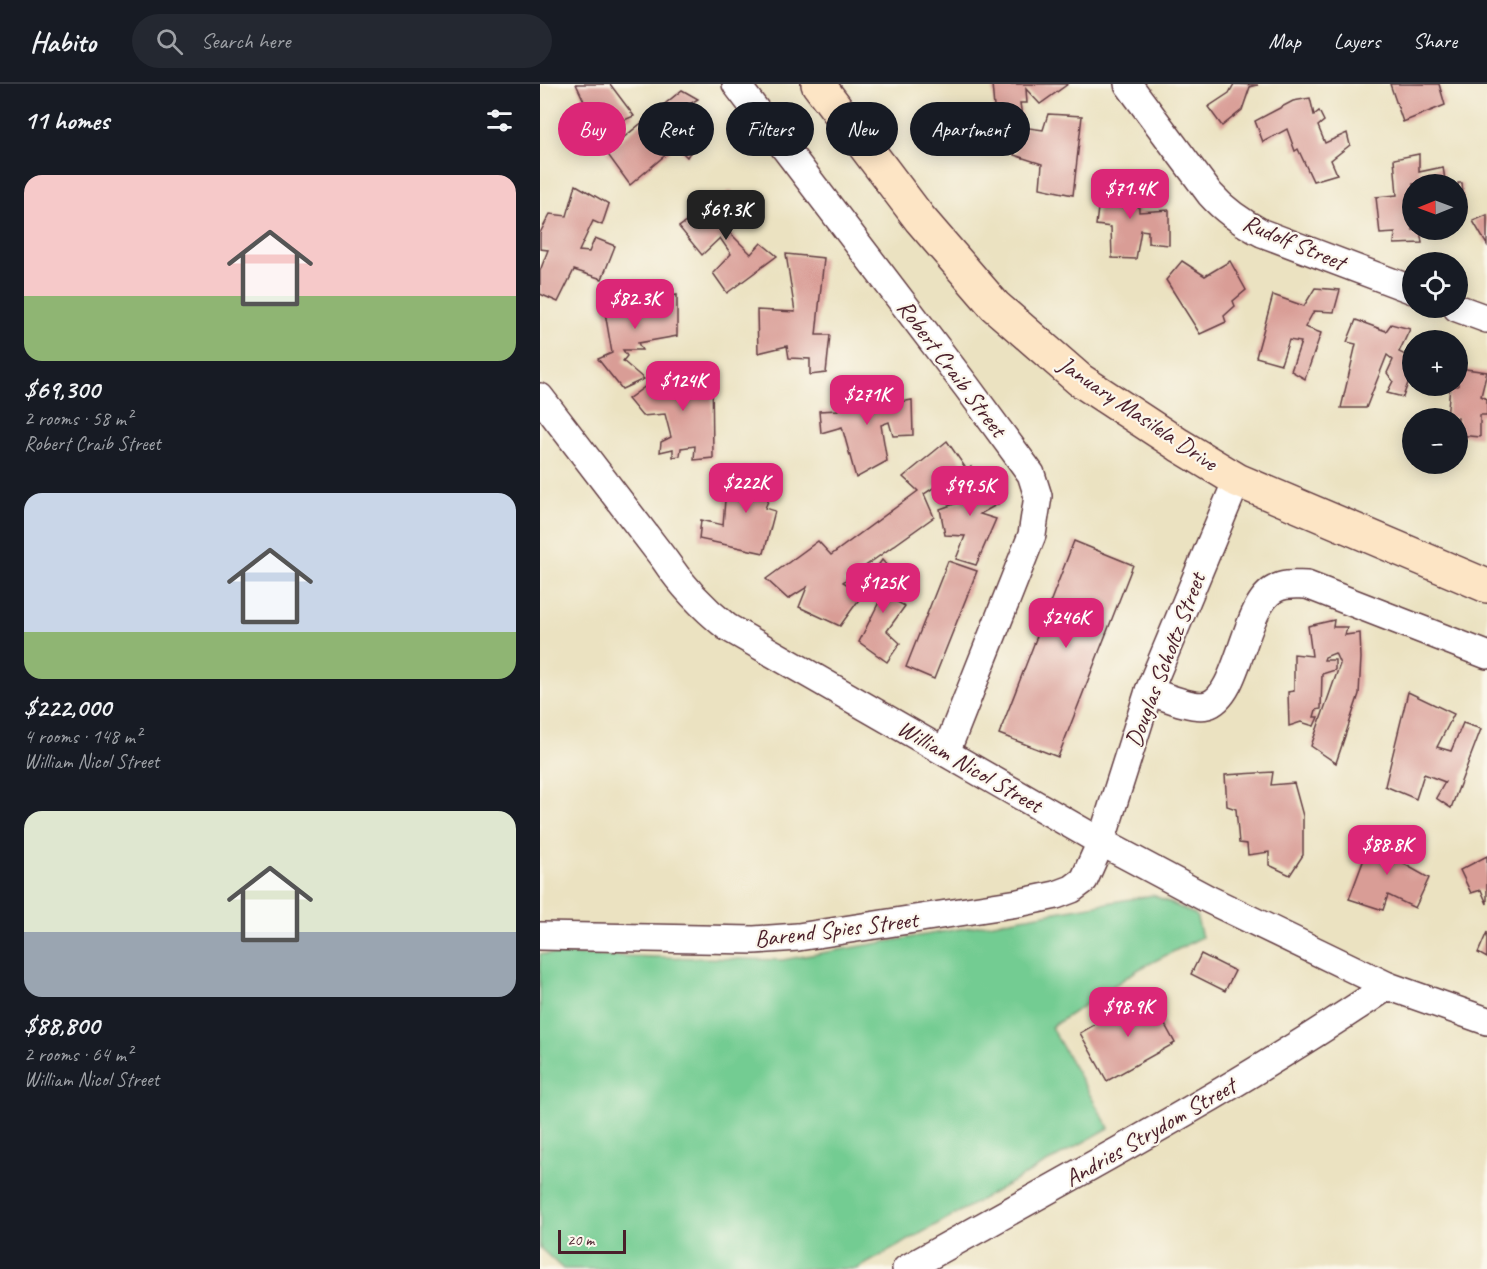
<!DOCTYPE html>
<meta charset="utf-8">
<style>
:root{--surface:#171b24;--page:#242831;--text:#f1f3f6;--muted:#9ea1a6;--line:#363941;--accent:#db2777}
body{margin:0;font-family:Caveat,sans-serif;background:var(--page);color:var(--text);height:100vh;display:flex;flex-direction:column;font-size:22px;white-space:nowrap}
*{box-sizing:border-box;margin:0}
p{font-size:20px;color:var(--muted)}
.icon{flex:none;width:33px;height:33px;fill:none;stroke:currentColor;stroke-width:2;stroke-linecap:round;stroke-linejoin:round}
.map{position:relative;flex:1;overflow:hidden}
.panel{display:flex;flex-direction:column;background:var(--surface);width:540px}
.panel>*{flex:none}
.top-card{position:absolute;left:18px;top:18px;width:570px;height:54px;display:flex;gap:12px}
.needle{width:39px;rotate:269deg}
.controls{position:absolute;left:862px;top:90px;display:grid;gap:12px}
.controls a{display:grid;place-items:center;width:66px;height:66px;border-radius:50%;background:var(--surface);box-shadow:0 3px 15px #0003;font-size:30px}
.scale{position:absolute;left:18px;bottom:15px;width:68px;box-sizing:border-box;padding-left:6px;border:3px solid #4a1f2b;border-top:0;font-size:16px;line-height:21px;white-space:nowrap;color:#4a1f2b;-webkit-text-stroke:4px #fbf7ec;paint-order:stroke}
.price{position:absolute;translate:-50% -51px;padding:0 14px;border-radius:12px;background:var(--accent);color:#fff;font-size:20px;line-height:39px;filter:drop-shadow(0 2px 3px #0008)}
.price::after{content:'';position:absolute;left:50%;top:36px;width:18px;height:14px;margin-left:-9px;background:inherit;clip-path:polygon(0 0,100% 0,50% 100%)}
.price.on{background:#222;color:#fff}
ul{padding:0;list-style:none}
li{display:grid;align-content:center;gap:12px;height:318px;padding:0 24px}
li span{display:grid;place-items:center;height:186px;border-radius:18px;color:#555}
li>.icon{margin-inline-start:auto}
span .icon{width:108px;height:108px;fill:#fffc;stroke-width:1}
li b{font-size:26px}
h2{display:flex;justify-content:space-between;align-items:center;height:72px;padding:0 24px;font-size:26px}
.pill{padding:0 21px;border-radius:27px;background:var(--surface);box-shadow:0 3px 15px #0003;font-size:21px;line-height:54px}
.pill.on{background:var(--accent);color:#fff}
header{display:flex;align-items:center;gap:36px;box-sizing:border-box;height:84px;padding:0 30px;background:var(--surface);border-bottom:2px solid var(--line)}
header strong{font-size:28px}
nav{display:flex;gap:33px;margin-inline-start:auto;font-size:21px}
.search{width:420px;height:54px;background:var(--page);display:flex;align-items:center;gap:15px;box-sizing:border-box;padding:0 21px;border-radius:33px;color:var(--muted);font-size:22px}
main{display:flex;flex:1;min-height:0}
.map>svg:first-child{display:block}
.green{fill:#73cc92;stroke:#5e765e;stroke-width:1.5}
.building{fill:#d99d96}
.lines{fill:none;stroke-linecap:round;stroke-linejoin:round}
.minor-casing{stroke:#623c42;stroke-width:30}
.secondary-casing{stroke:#623c42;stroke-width:36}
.minor{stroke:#fff;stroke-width:27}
.secondary{stroke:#fde5c5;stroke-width:33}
.labels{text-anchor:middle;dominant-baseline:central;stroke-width:4.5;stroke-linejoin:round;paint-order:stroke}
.street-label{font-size:24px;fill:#4a1f2b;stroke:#fbf7ec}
</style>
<header>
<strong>Habito</strong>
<div class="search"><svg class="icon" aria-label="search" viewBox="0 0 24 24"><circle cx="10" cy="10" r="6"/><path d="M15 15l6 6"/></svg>Search here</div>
<nav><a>Map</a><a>Layers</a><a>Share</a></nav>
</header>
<main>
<section class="panel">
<h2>11 homes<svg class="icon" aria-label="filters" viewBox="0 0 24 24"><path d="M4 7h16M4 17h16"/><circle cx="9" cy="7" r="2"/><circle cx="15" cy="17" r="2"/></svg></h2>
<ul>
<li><span style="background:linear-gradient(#f6c9c9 65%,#8fb573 0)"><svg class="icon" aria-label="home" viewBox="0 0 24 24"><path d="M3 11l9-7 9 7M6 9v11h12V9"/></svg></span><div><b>$69,300</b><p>2 rooms · 58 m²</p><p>Robert Craib Street</p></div></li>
<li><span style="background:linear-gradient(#c9d6e8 75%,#8fb573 0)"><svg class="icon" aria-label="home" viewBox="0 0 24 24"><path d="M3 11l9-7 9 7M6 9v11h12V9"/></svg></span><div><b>$222,000</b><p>4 rooms · 148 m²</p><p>William Nicol Street</p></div></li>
<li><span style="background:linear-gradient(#dfe7d0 65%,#9aa5b1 0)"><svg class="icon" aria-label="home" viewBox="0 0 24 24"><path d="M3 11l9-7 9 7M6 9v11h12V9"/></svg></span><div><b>$88,800</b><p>2 rooms · 64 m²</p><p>William Nicol Street</p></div></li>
</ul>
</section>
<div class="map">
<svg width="947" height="1185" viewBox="0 0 947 1185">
<rect width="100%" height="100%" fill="#fbf7ec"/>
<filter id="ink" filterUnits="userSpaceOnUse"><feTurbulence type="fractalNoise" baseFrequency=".0167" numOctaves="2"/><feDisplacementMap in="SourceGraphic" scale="12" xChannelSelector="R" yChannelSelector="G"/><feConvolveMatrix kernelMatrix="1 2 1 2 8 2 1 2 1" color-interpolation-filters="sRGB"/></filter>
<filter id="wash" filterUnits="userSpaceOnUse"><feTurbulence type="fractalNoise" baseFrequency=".008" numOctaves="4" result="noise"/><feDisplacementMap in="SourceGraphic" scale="24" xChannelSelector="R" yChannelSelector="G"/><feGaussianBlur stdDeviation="1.35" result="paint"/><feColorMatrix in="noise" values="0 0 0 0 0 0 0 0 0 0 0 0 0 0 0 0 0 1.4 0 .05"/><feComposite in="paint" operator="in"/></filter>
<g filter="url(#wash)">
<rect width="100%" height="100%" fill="#ebe2c1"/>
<!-- green -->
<polygon class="green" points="613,811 656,831 662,853 599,885 511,943 569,1044 317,1185 23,1185 0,1164 0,870 242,876"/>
<g id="blocks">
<!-- building -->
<g class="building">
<polygon points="36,0 70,0 94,32 58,47"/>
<polygon points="452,0 528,0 500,20 486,5 487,19 480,19 482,33 455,35"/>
<polygon points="694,0 718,1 710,3 702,26 682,42 668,23 689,9"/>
<polygon points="850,0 899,0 905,21 863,38"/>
<polygon points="142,6 158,15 140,26 160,53 147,73 136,62 90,101 66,68"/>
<polygon points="770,14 774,31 779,27 784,37 778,42 785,59 807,49 810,61 791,76 797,90 773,97 758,65 755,67 747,45 723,58 715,37 753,17"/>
<polygon points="508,30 542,32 533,111 500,104 502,80 474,71 482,43 503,46"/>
<polygon points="879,70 879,88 903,83 905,96 908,96 907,100 873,100 873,146 880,146 882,159 854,160 855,149 840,150 836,113 857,111 854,75"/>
<polygon points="570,92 598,97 599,128 629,126 629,161 608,159 608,147 601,146 596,175 572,174 571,143 556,141 559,116 571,116"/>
<polygon points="918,99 922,99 925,130 918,130"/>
<polygon points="36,101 69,120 62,141 53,137 39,167 49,168 55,154 75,162 62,195 34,186 18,218 0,210 0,187 8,166 0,165 0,149 10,130 27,132"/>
<polygon points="191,106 203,132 189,148 211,170 221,159 237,172 187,209 173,189 191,170 180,154 162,171 139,143"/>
<polygon points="947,131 947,161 933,137"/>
<polygon points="246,170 284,174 276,251 290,251 286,289 270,291 270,275 249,274 247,262 218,269 217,226 255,228"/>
<polygon points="642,177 665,192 690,177 706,206 693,217 695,222 684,232 686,238 660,250 626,196"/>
<polygon points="775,204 800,206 794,228 774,227 765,243 781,249 765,295 751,287 761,258 749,256 741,280 716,273 733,211 764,222"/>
<polygon points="87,207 95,219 137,211 137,252 98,259 102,266 83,266 87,272 83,277 104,295 82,305 58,275 72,269 62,211"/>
<polygon points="816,236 846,247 851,240 870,245 859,268 873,275 873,285 863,313 847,309 853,297 847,289 853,276 847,271 826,324 801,324 816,260 807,258"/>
<polygon points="172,284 173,374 154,376 155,362 141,364 140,372 133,373 133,365 120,368 121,358 131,353 125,330 102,332 88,315 106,302 130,301 134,294 149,295 152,285"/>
<polygon points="918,284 947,288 941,312 947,315 947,331 940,331 940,353 918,351 918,334 907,334 910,302 918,302"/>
<polygon points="330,301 333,323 372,316 373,351 353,352 349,338 341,341 347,377 316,394 302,343 281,349 279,327 298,326 297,310"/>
<polygon points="407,357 425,383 384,410 394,433 303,498 323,510 300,542 259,523 267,503 248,515 226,495 278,457 291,471 378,407 363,393"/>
<polygon points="203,383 240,390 225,424 235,427 224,469 159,455 161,436 183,441 185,416 200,415"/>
<polygon points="431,383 458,420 440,430 456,435 436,481 416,475 425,452 405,451 400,425 423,417 412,403"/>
<polygon points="534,457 593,481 518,673 459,650"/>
<polygon points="342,476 361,497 347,513 365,522 347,547 360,559 347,578 319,558 341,514 326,499"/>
<polygon points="408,477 437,487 394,595 366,583"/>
<polygon points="794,536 793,543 807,543 805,551 820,549 821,574 819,610 796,679 771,662 800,580 795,569 785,573 784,576 795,576 795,586 782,590 781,625 776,626 774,633 778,633 774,642 761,638 749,642 748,608 754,607 754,570 772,572 768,542"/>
<polygon points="868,608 914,630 897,663 911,667 923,639 941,645 911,724 896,714 905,698 884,690 876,715 845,702"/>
<polygon points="733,688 731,701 754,699 763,732 763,771 750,791 729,781 729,768 708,771 707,760 699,759 696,725 687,722 685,691"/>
<polygon points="833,751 865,760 864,780 889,794 875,824 848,811 843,826 809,815"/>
<polygon points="947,772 947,820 941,806 931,809 920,786"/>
<polygon points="947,848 947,874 938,869"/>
<polygon points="661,870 695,887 685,907 651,890"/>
<polygon points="608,910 635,959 567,997 540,949"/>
</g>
</g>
</g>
<g filter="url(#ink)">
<use href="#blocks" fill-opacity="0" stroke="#623c42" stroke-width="1.5"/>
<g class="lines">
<defs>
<g id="minor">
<polyline points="196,0 427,303 491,390 498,412 492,451 406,668"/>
<path d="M588,0l82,110c15,17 31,28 52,39l151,57"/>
<polyline points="917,224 947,235"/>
<path d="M0,313l124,162c18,27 38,48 63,68l374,215 107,57 180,87 99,35"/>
<path d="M609,607c15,5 43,18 58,14 33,-9 36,-100 68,-116 10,-6 21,-4 32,-4l180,70"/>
<polyline points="0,852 214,856 258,853 478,819 516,811 532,805 544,796 561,758 609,607 697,396"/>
<path d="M366,1185c163,-91 327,-178 482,-283"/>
</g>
<polyline id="secondary" points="278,0 380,135 455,222 540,296 639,361 697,396 947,502"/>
</defs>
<!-- minor casing -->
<use href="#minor" class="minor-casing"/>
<!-- secondary casing -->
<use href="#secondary" class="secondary-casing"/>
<!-- minor -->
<use href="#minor" class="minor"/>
<!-- secondary -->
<use href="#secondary" class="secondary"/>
</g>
</g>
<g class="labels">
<!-- street labels -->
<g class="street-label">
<text transform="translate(754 158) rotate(23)">Rudolf Street</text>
<text transform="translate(412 284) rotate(53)">Robert Craib Street</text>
<text transform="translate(598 329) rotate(34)">January Masilela Drive</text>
<text transform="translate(625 576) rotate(-69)">Douglas Scholtz Street</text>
<text transform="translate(430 682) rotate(30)">William Nicol Street</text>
<text transform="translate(296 845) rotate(-7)">Barend Spies Street</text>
<text transform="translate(610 1048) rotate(-30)">Andries Strydom Street</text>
</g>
</g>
</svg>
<div class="controls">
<a><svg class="needle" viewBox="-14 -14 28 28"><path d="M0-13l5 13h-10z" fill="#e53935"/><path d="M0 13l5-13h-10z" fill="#9ea1a6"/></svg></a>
<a><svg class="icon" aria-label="locate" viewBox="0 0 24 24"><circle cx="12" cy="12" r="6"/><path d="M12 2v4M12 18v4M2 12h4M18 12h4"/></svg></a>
<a>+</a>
<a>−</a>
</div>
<div class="scale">20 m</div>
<b class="price" style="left:590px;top:136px">$71.4K</b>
<b class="price on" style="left:186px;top:157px">$69.3K</b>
<b class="price" style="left:95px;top:246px">$82.3K</b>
<b class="price" style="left:143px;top:328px">$124K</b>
<b class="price" style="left:327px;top:342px">$271K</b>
<b class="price" style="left:206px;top:430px">$222K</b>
<b class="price" style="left:430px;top:433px">$99.5K</b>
<b class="price" style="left:343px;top:530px">$125K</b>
<b class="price" style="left:526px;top:565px">$246K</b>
<b class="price" style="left:847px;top:792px">$88.8K</b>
<b class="price" style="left:588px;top:954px">$98.9K</b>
<div class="top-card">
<a class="pill on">Buy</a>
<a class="pill">Rent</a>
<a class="pill">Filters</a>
<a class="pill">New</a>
<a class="pill">Apartment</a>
</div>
</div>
</main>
